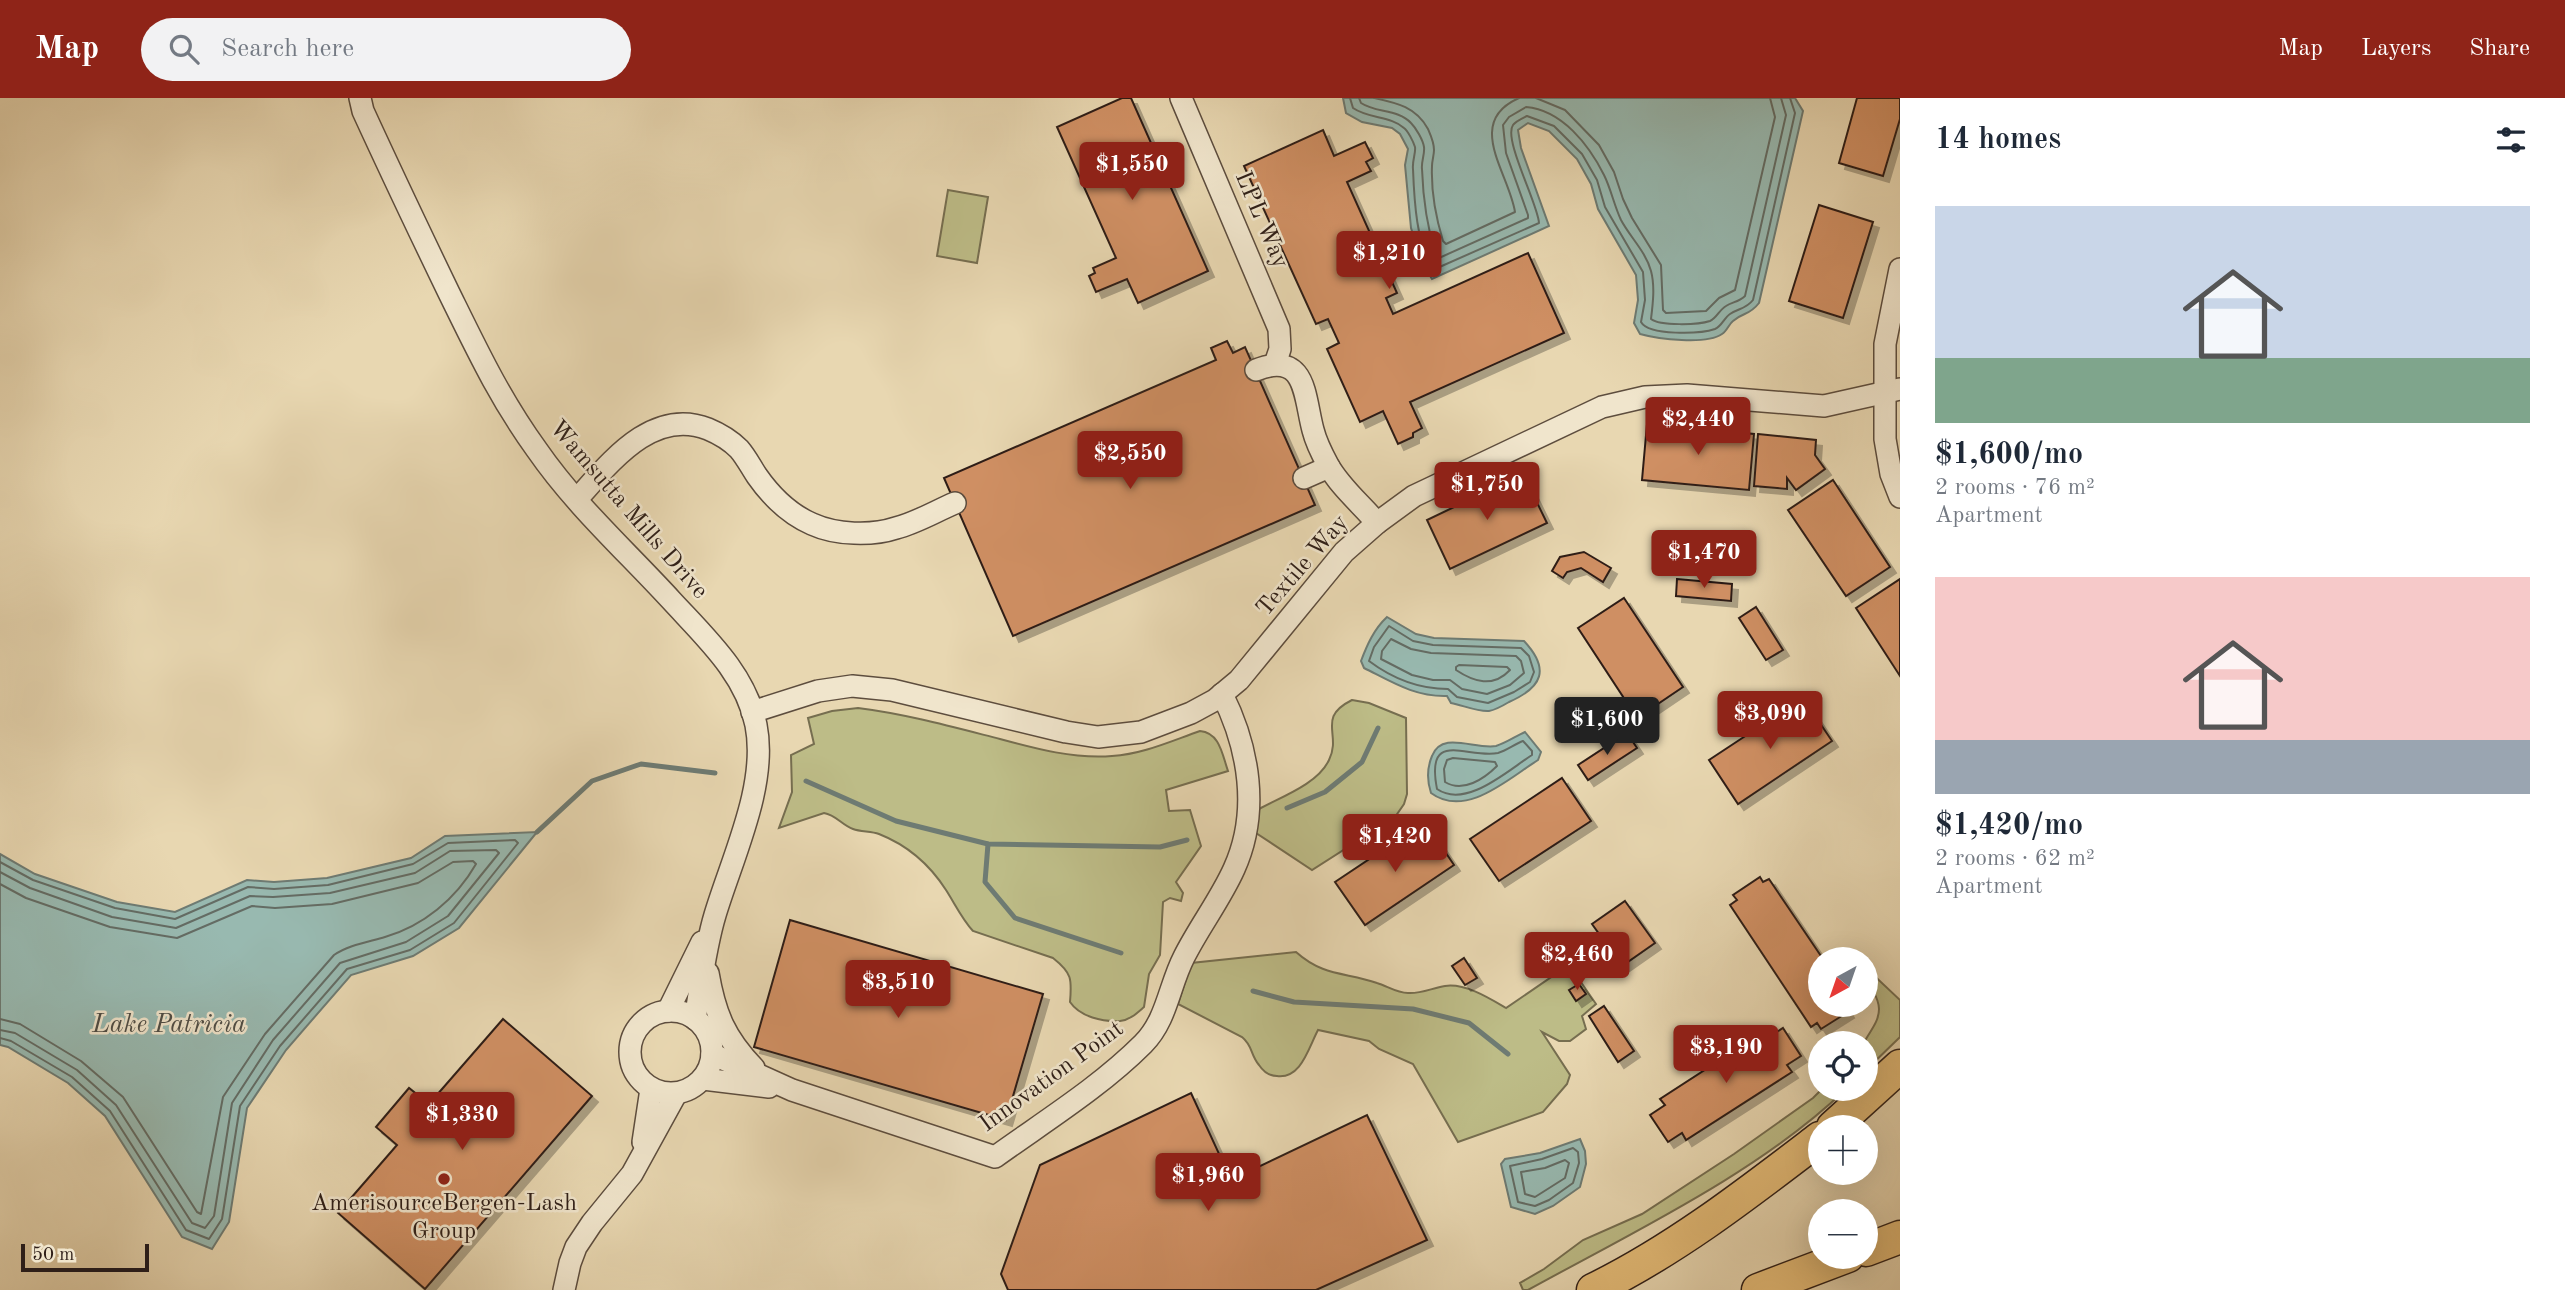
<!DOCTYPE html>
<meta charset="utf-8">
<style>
:root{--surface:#fff;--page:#f2f2f3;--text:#1f2937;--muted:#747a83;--accent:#8f2418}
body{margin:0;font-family:"Old Standard TT",serif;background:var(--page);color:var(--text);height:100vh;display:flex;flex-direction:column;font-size:26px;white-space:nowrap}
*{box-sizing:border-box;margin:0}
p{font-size:23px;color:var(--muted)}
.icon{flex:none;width:38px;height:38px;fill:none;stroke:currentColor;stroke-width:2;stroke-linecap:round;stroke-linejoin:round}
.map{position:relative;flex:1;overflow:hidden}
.side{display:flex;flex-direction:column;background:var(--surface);width:665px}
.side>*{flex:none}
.needle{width:46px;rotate:220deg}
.fabs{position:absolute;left:1808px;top:849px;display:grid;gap:14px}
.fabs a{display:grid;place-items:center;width:70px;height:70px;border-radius:50%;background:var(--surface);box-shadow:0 7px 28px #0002;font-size:35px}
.scale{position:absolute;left:21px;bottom:18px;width:128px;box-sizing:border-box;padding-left:7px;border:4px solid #2f1f18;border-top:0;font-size:19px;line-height:24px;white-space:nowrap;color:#2f1f18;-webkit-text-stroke:5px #f0e5cc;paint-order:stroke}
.price{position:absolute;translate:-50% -60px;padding:0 16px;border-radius:7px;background:var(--accent);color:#fff;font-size:23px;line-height:46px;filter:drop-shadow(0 2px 4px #0008)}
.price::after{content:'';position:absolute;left:50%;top:42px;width:21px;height:16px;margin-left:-10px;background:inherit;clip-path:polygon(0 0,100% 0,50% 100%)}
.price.on{background:#222;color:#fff}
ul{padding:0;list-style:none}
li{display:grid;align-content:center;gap:14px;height:371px;padding:0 35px}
li span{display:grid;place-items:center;height:217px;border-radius:0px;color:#555}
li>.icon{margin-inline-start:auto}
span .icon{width:126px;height:126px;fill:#fffc;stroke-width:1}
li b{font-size:30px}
h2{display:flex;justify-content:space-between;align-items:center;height:84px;padding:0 35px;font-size:30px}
header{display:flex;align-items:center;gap:42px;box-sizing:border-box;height:98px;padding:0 35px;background:var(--accent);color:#fff}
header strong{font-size:33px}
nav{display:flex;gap:38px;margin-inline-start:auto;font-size:24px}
.search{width:490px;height:63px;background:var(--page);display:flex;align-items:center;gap:18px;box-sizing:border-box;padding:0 24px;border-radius:38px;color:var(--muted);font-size:26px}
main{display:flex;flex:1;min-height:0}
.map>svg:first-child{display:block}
.green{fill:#bdbc87;stroke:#766e50;stroke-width:2}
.water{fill:#98b9b0;stroke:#6e7b73;stroke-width:2}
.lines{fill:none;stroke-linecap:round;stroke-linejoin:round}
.shore{stroke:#646c64;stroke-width:2}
.stream{stroke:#6e7b73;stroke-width:5}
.building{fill:#cf8f63;stroke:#2f1f18;stroke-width:2;filter:url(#shadow)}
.minor-casing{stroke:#5d4d3e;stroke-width:24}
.highway-casing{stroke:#2f1f18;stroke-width:35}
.minor{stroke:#f0e5cc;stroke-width:21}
.highway{stroke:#e4bc78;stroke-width:32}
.poi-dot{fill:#8f2418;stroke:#f0e5cc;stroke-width:2.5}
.labels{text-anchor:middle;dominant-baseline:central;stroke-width:5;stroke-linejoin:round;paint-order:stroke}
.street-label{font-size:24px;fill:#2f1f18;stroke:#f0e5cc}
.poi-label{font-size:24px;fill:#2f1f18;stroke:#f0e5cc}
.water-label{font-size:26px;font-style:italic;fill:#4e4d46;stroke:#f0e5cc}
</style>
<header>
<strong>Map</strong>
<div class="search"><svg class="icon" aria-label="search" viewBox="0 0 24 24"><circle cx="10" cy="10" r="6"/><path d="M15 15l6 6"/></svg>Search here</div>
<nav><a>Map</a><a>Layers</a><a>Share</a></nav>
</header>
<main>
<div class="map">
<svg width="1900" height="1192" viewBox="0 0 1900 1192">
<defs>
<filter id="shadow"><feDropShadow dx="6" dy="6" stdDeviation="0" flood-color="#0004"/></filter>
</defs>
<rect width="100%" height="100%" fill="#e8d7b1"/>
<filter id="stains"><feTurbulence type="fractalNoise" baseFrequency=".00286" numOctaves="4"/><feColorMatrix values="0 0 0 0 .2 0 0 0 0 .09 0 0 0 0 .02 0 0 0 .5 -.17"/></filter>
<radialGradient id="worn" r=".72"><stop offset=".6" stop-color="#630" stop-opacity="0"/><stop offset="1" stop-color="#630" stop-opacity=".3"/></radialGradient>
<!-- green -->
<g class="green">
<polygon points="948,92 988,99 977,165 937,158"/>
<path d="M1352,602l17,3 37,15 1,76 -3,10 -9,13 -83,53 -56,-37 3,-24c22,-12 59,-25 70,-49 13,-26 -13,-42 23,-60z"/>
<path d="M858,610c48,6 95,19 142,31 37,10 74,20 112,17 31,-2 59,-15 88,-25 20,2 22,23 28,40l-62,19 3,21 21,-1 11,36 -25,36 7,11 -2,8 -11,-3 -7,4 -3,53 -11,19 -5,33c-7,6 -14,13 -24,14 -17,1 -40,-4 -50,-19 2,-23 2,-29 -17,-44l-80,-27c-11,-12 -18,-27 -27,-41 -16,-25 -39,-45 -67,-56 -8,-3 -18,-2 -26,-5 -11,-4 -17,-14 -29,-16l-45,15 13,-36 -1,-37 23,-11 -6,-26 24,-7z"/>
<path d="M1296,854c28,25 50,20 81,31 10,3 20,10 31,10 13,1 24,-5 37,-7 20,-3 44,12 61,22l63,-43 27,39 -14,12 4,13 -16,12h-11l-17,-9 28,43 -3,9 -24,28 -85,30 -45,-78 -34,-15 -10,-8 -51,-11c-10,19 -17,49 -41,46 -8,0 -14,-5 -18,-11 -9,-11 -6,-19 -17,-28l-64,-33 13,-41z"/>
<path d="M1866,870l34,32v37l-34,33c-1,-9 -2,-25 0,-31 5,-9 13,-18 13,-30 0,-15 -14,-26 -13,-41z"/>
<path d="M1823,990l23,1c-86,83 -213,143 -318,201h-5l-3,-7 24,-14 39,-29 59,-26 92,-60 79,-56z"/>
</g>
<!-- water -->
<g class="water">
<path d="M1343,0h452l8,13 -44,192c-10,13 -16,9 -26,18 -4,3 -6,10 -11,13 -16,11 -64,5 -82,0l-6,-11 4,-23 -2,-25 -38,-66 -7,-25 -14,-25 -28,-28 -21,-8 -10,7 3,18 28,78 -117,53 -10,-16 -11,-35 -6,-63 3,-16 -8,-15 -8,-6 -30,-6 -16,-9z"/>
<path d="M1387,519l29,17 18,4 90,3c26,28 19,46 -15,61 -5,3 -14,8 -20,9 -11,1 -27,-6 -38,-8l-4,-7c-32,1 -55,-14 -83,-28l-3,-7c6,-16 13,-32 26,-44z"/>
<path d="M1525,634l16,20 -3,8c-29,18 -72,59 -107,33 -4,-12 -4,-25 1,-37 10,-26 43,-6 64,-10 10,-3 20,-10 29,-14z"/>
<polygon points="537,734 459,830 413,858 351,877 286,952 247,1010 229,1124 212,1151 182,1139 105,1018 68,985 8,949 0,947 0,756 35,776 117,804 175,814 247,782 274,784 327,780 411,760 445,738"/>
<polygon points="1580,1041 1585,1053 1586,1066 1580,1089 1553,1108 1535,1116 1511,1109 1501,1066 1505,1061 1540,1055"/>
</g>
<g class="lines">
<!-- shore -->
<g class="shore">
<path d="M1350,0l3,10c16,11 38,8 51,20 4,3 9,13 11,19 1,6 -3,14 -2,22 1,26 3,81 22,100l104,-46c-1,-19 -36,-84 -26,-98 3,-4 10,-7 14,-9l27,10 28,28 15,26 8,27 38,65 2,28 -4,22c8,14 59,12 74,7 7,-3 9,-11 15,-15 9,-6 16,-5 23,-14l42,-187 -5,-15"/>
<path d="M1359,0l2,5c15,10 37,6 50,20 5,5 12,17 13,24 1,7 -3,15 -2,22 1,30 5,58 14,87l3,2 89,-40v-3l-22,-62 -3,-28 6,-8 17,-10c36,3 63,38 78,68 7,14 10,30 17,45 9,17 25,32 30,51 4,15 2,32 0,48 9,7 47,6 59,2 7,-3 9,-11 16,-15 6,-4 13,-4 19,-10l41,-181 -5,-17"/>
<path d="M1374,0c23,5 42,9 54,31 3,7 6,13 6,21 0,5 -2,11 -2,16 -1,24 4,52 11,75l3,3 69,-32c-6,-39 -51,-90 4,-114"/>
<polyline points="1536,0 1565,12 1599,47 1614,74 1623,101 1632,120 1661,167 1663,212 1666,215 1706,213 1719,200 1735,192 1775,19 1770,0"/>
<path d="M1389,528l24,15 20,4 88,3 8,8 5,16 -4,10 -16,10 -26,11 -31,-6 -9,-8c-29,0 -55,-10 -79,-28l5,-14z"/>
<polygon points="1391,541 1411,551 1431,555 1516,558 1521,563 1524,575 1510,587 1487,596 1462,591 1450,582 1433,582 1412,577 1381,561 1382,553"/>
<path d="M1459,567l48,2 3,3c-17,18 -36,12 -54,0v-3z"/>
<path d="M1523,643l9,10v4c-25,16 -66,54 -95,34 -12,-61 30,-30 61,-36 8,-2 17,-9 25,-12z"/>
<path d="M1453,660l42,4 2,4c-13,13 -34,27 -52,16l-1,-13 3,-9z"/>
<polyline points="0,764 33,782 115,810 175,821 248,789 274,791 328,787 413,766 448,745 515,742 518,745 454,825 410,852 347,871 280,948 240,1008 222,1121 209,1141 186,1132 110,1013 72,979 11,943 0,940"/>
<polyline points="0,774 30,790 112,819 176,830 250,798 273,799 330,795 415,775 450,753 496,752 499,755 448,818 406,844 340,865 273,942 232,1005 214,1118 205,1130 192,1125 116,1007 77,972 15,935 0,932"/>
<path d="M0,786l26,14 84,29 67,11 75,-32 23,2 57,-4 86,-21 35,-21 20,-1 3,3c-20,35 -53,62 -91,73 -17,5 -37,8 -51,18l-69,79 -42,63 -22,117 -4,-2 -74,-115 -42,-36 -61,-37 -20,-5"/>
<polygon points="1573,1050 1578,1054 1579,1065 1573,1085 1549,1102 1535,1108 1518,1104 1510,1068 1542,1061"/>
<polygon points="1565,1062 1569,1065 1565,1080 1535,1099 1525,1096 1521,1074 1545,1070"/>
</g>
<!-- stream -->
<g class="stream">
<polyline points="806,683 896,723 988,746 1160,749 1187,742"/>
<polyline points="1287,710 1325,694 1362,664 1378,630"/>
<polyline points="537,734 592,683 641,666 715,675"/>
<polyline points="988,746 985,784 1015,820 1121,855"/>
<polyline points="1253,893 1294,904 1413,911 1469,925 1508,956"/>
</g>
</g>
<!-- building -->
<g class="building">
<polygon points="1122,0 1131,0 1208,173 1138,205 1127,181 1096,194 1089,178 1095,175 1093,170 1116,160 1057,29"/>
<polygon points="1857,0 1900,0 1900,21 1883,78 1839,65"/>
<polygon points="1323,32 1334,58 1365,44 1373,60 1366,64 1371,73 1347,84 1397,195 1386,200 1393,216 1528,155 1564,235 1410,304 1422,330 1413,335 1413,339 1398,346 1383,313 1360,324 1327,251 1339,245 1328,221 1316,226 1244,68"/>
<polygon points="1819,107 1873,124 1843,220 1789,203"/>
<polygon points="1227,243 1233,255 1245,249 1315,407 1013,538 944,380 1216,262 1211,250"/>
<polygon points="1647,326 1754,336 1749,392 1642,382"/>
<polygon points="1758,336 1816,342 1815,357 1825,371 1796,392 1787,380 1787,391 1754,388"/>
<polygon points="1523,376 1547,425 1450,471 1427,422"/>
<polygon points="1833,382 1890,469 1846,498 1788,412"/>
<polygon points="1584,454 1611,470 1603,484 1581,470 1567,474 1563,480 1552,473 1560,459"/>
<polygon points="1677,481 1732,486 1731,503 1676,498"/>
<polygon points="1900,481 1900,578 1856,510"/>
<polygon points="1624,500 1683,589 1637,620 1578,530"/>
<polygon points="1756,509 1783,552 1766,562 1739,520"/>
<polygon points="1803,600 1832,643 1738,706 1709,662"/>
<polygon points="1627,635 1637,650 1588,682 1578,667"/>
<polygon points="1562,680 1591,723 1499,783 1470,741"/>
<polygon points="1425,724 1454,767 1365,827 1335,784"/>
<polygon points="1760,779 1763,784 1769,781 1823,861 1820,861 1820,906 1843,906 1848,914 1821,931 1817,925 1811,929 1730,807 1737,802 1733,797"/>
<polygon points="1625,803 1655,845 1622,868 1592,826"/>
<polygon points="790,822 1043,896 1006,1022 754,949"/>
<polygon points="1464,860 1477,880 1465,887 1452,868"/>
<polygon points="1579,886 1586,896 1576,903 1569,892"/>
<polygon points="1604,908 1634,953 1618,964 1589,918"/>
<polygon points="503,921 592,998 425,1191 338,1115 397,1047 376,1029 409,990 429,1006"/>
<polygon points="1783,930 1801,958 1787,967 1792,974 1686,1042 1682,1035 1668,1044 1650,1017 1665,1007 1660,1001 1765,933 1769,939"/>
<polygon points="1191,995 1231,1082 1367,1017 1427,1142 1316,1192 1008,1192 1001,1176 1040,1067"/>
</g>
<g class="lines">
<defs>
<g id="minor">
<path d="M360,0l3,13c28,61 57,122 86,182 28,57 51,106 88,157 38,55 89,101 134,150 34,37 75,74 85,125 12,60 -24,133 -41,190 -10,33 -14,70 -20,104"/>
<polyline points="1181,0 1279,231 1280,251 1275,266"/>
<polyline points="1900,171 1885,246 1885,341 1891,376 1900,399"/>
<path d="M1256,272c51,-20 48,27 57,60 3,12 9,24 15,35 12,22 33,39 49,58"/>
<polyline points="1304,380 1329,369"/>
<path d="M577,401c33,-36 75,-92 131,-70 12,5 22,11 31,20 7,8 12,18 18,27 14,20 32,38 55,48 24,11 60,12 84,4 20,-5 40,-17 59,-25"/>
<polyline points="752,614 818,593 852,588 892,592 1066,634 1098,639 1141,634 1191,615 1215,602 1239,582 1344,454 1377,425 1414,398 1602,309 1645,299 1687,297 1824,308 1900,291"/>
<path d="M708,875c7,41 17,65 46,95"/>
<circle cx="671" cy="954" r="41"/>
<polyline points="668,913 702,844"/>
<path d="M712,956l80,36 203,67c50,-36 105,-70 148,-113 24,-24 26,-58 41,-87 15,-30 36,-57 50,-88 26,-57 15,-121 -12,-175"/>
<polyline points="703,981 769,989"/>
<polyline points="643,1044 651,991"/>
<polyline points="564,1192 570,1165 576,1149 592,1125 632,1076 676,996"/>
</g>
<g id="highway">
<polyline points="1833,1029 1900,968"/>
<polyline points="1866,1152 1900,1139"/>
<path d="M1593,1192c82,-40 155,-97 227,-152"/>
<polyline points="1758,1192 1848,1158"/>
</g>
</defs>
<!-- minor casing -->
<use href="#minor" class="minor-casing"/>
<!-- highway casing -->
<use href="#highway" class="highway-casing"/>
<!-- minor -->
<use href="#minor" class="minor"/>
<!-- highway -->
<use href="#highway" class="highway"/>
</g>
<!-- markers -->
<circle class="poi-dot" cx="444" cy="1081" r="7"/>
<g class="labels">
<!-- street labels -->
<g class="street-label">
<text transform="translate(1261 122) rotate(67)">LPL Way</text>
<text transform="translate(628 412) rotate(49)">Wamsutta Mills Drive</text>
<text transform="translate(1303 468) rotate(-49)">Textile Way</text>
<text transform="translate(1052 979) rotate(-36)">Innovation Point</text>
</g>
<!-- poi labels -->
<g class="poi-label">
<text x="444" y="1106">AmerisourceBergen-Lash<tspan x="444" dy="28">Group</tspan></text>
</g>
<!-- water labels -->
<g class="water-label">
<text x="169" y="927">Lake Patricia</text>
</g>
</g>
<rect width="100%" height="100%" filter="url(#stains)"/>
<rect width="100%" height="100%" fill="url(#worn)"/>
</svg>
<div class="fabs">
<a><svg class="needle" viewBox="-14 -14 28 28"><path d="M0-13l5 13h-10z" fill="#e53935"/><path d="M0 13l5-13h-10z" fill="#747a83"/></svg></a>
<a><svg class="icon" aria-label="locate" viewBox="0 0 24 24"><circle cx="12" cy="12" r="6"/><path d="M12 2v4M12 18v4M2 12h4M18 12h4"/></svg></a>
<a>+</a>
<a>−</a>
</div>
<div class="scale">50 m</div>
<b class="price" style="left:1132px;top:104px">$1,550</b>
<b class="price" style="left:1389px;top:193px">$1,210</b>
<b class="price" style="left:1698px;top:359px">$2,440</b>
<b class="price" style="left:1130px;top:393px">$2,550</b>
<b class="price" style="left:1487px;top:424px">$1,750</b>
<b class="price" style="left:1704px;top:492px">$1,470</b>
<b class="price" style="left:1770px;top:653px">$3,090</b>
<b class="price on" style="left:1607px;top:659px">$1,600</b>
<b class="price" style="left:1395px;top:776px">$1,420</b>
<b class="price" style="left:1577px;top:894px">$2,460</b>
<b class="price" style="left:898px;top:922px">$3,510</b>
<b class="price" style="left:1726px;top:987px">$3,190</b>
<b class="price" style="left:462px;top:1054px">$1,330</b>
<b class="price" style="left:1208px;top:1115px">$1,960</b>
</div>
<section class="side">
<h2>14 homes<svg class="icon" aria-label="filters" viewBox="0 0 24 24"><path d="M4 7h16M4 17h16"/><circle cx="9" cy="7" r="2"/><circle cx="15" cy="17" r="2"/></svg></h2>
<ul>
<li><span style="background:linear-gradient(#c9d6e8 70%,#7fa58c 0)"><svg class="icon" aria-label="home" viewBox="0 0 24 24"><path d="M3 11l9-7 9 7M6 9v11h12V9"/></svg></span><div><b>$1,600/mo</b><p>2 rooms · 76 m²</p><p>Apartment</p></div></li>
<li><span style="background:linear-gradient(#f6c9c9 75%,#9aa5b1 0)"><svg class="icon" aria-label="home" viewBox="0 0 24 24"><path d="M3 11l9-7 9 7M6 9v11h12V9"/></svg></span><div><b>$1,420/mo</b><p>2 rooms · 62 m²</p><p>Apartment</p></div></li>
</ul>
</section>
</main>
